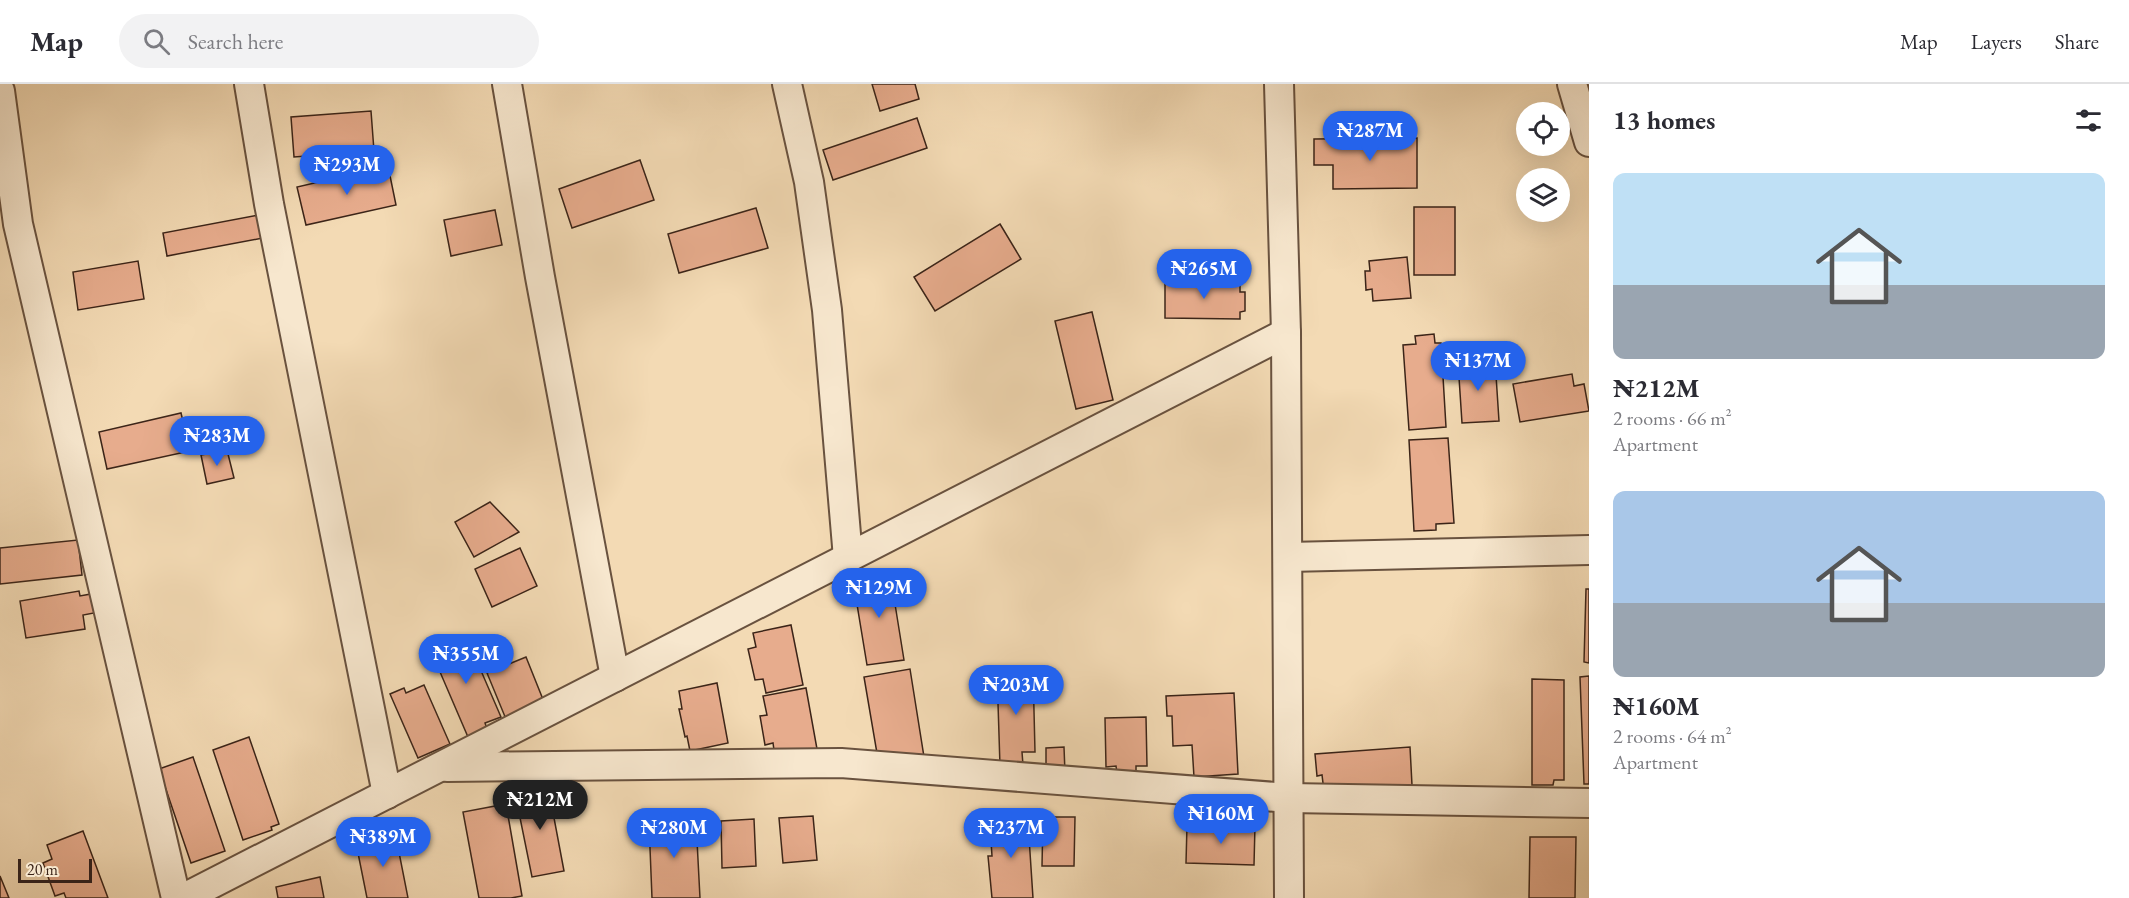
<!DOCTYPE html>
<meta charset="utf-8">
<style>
:root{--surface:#fff;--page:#f2f2f3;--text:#2b2b33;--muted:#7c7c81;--line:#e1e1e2;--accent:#2563eb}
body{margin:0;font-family:"EB Garamond",serif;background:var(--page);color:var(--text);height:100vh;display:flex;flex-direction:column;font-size:22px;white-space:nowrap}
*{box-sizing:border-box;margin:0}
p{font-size:20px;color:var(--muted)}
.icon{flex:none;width:33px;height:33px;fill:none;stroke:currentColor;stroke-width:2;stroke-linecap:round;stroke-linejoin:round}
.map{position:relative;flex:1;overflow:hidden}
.details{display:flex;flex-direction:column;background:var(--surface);width:540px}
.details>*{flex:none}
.buttons{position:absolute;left:1516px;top:18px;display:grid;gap:12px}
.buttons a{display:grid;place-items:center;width:54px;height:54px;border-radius:50%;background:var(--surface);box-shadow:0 6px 24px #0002;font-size:30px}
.scale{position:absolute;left:18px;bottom:15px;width:74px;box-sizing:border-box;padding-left:6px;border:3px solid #3b2418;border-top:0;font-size:16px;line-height:21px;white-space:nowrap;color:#3b2418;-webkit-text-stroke:4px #f7e7ce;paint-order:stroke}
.price{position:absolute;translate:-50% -51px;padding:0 14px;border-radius:21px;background:var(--accent);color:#fff;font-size:20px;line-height:39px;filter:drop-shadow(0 2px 3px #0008)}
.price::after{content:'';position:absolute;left:50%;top:36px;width:18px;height:14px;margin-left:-9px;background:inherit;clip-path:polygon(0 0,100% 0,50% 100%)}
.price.on{background:#222;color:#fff}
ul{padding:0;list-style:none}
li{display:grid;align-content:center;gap:12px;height:318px;padding:0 24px}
li span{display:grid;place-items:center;height:186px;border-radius:12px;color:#555}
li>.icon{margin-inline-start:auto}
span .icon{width:108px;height:108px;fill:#fffc;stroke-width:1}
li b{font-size:26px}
h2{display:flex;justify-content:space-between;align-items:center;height:72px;padding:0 24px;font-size:26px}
header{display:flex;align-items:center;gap:36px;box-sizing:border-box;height:84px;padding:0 30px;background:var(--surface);border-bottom:2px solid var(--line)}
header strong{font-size:28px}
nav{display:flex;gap:33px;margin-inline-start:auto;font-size:21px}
.search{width:420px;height:54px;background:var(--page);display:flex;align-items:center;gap:15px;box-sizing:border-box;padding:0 21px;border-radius:33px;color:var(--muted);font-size:22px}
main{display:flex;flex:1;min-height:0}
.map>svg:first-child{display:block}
.building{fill:#e7ac8d;stroke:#3b2418;stroke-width:1.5}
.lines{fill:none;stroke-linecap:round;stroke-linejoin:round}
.minor-casing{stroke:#69523f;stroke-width:32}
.minor{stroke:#f7e7ce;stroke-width:28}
</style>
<header>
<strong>Map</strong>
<div class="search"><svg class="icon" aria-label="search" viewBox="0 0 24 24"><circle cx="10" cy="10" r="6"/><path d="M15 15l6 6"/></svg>Search here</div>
<nav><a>Map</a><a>Layers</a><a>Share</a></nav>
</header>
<main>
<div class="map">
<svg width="1589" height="814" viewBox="0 0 1589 814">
<rect width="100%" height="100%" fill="#f3dab4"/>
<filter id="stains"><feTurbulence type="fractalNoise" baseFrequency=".00333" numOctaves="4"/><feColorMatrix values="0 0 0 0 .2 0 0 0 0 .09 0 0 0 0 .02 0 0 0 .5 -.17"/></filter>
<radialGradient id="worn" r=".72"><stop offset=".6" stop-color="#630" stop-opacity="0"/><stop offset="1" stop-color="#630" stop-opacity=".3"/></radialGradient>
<!-- building -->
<g class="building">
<polygon points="872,0 915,0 919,15 880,27"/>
<polygon points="371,27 374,67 294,73 291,33"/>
<polygon points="917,34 927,64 833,96 823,66"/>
<polygon points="1417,54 1417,104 1333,105 1333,81 1314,81 1314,55"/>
<polygon points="640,76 654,116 572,144 559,105"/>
<polygon points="388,82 396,121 306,141 297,103"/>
<rect x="1414" y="123" width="41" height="68"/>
<polygon points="756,124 768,164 679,189 668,150"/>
<polygon points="495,126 502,161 451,172 444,136"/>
<polygon points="259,131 263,154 167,172 163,149"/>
<polygon points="1000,140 1021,175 935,227 914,193"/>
<polygon points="1407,173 1411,214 1373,217 1372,205 1366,206 1365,187 1370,187 1369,177"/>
<polygon points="138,177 144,215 78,226 73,188"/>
<polygon points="1165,197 1240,198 1240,208 1245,208 1245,227 1240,228 1240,235 1165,234"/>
<polygon points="1092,228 1113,316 1076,325 1055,237"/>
<polygon points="1434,250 1435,259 1441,259 1446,343 1409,346 1403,261 1416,260 1415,252"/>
<polygon points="1495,276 1499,337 1462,339 1458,278"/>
<polygon points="1572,290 1574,302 1584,300 1589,327 1520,338 1513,300"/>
<polygon points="181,329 190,367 107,385 99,348"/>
<polygon points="1448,354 1454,439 1436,440 1436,446 1414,447 1409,356"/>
<polygon points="227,366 234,394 207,400 201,371"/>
<polygon points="490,418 519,448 474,473 455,438"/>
<polygon points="78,456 82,491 0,500 0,464"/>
<polygon points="520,464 537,502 492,523 475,485"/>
<polygon points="890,489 904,576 867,581 853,496"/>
<polygon points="1586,505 1589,505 1589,579 1584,578"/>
<polygon points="79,507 80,512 91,510 94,529 83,531 85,545 26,554 20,517"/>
<polygon points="791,541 803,601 766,609 763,595 755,596 748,565 756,563 753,549"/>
<polygon points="466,552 501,633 485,639 487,645 468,653 431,567"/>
<polygon points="526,573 544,618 508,640 487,589"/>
<polygon points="910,585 924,673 879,681 864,593"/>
<polygon points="1033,586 1035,668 1022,668 1023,681 1000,682 997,588"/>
<polygon points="1589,592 1589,700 1584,700 1580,593"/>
<polygon points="1532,595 1564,596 1564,696 1554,696 1553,701 1532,701"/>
<polygon points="717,599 728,659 690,667 687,652 685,653 679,625 682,625 679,607"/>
<polygon points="424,601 450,660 418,674 390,610 404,604 406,609"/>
<polygon points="806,604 817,665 775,673 773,659 765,661 760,632 767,631 763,612"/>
<polygon points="1234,609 1238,690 1194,693 1192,661 1173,662 1172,632 1167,632 1166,612"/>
<polygon points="1146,633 1147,682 1136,682 1136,689 1117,689 1116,682 1106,683 1105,634"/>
<polygon points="249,653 279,740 271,743 272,746 243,756 213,666"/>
<polygon points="1064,663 1065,689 1046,689 1046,664"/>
<polygon points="1410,663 1412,701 1324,707 1322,691 1317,692 1315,670"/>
<polygon points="193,673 225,767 191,779 159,685"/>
<polygon points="548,702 564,787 532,793 515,709"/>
<polygon points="506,720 522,812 511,814 479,814 463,728"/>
<polygon points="682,731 682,738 696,737 700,814 652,814 649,739 660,739 660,732"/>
<polygon points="813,732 817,776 783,779 779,734"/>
<polygon points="1015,732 1015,735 1022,734 1022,739 1028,738 1033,814 992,814 988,772 992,772 990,741 998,741 997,733"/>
<polygon points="1043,733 1075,733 1074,782 1042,782"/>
<polygon points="754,735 756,782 722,784 721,737"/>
<polygon points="1187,741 1255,741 1254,781 1186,779"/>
<polygon points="83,747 108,814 66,814 64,809 55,812 43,779 52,775 47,761"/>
<polygon points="395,748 408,814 367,814 357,764 372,761 370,754"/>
<polygon points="1530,753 1576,753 1575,814 1529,814"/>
<polygon points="0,792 9,814 0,814"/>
<polygon points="320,793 324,814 278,814 276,803"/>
</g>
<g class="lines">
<defs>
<g id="minor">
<polyline points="249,0 269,120 387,710"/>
<polyline points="507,0 540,193 615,593"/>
<polyline points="787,0 809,98 827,226 848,474"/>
<polyline points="1279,0 1286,249 1289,814"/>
<polyline points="1572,0 1589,58"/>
<polyline points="0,7 18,140 176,814"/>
<polyline points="1288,473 1589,466"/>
<polyline points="447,683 841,679 1289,714 1589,719"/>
<polyline points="184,814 1286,249"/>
</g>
</defs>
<!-- minor casing -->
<use href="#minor" class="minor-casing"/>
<!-- minor -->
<use href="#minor" class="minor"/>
</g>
<rect width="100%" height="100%" filter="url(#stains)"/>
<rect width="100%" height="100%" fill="url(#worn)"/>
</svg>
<div class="buttons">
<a><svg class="icon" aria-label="locate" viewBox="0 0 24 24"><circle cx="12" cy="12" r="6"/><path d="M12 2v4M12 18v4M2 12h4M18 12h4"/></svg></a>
<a><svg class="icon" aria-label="layers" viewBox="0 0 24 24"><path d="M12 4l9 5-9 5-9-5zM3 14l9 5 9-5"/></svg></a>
</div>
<div class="scale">20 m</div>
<b class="price" style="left:1370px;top:78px">₦287M</b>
<b class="price" style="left:347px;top:112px">₦293M</b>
<b class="price" style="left:1204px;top:216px">₦265M</b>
<b class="price" style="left:1478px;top:308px">₦137M</b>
<b class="price" style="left:217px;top:383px">₦283M</b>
<b class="price" style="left:879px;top:535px">₦129M</b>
<b class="price" style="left:466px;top:601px">₦355M</b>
<b class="price" style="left:1016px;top:632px">₦203M</b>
<b class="price on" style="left:540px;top:747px">₦212M</b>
<b class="price" style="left:1221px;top:761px">₦160M</b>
<b class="price" style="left:674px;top:775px">₦280M</b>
<b class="price" style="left:1011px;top:775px">₦237M</b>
<b class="price" style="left:383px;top:784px">₦389M</b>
</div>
<section class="details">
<h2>13 homes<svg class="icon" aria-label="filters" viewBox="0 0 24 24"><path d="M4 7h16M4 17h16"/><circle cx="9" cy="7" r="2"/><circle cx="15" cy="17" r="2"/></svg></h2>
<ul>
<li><span style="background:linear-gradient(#bfe0f5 60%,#9aa5b1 0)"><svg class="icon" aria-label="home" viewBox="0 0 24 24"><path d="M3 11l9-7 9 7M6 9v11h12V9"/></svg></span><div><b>₦212M</b><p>2 rooms · 66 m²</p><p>Apartment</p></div></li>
<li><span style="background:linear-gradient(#a9c7e8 60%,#9aa5b1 0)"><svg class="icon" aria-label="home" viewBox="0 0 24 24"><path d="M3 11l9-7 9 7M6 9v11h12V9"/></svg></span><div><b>₦160M</b><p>2 rooms · 64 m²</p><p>Apartment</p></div></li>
</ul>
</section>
</main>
